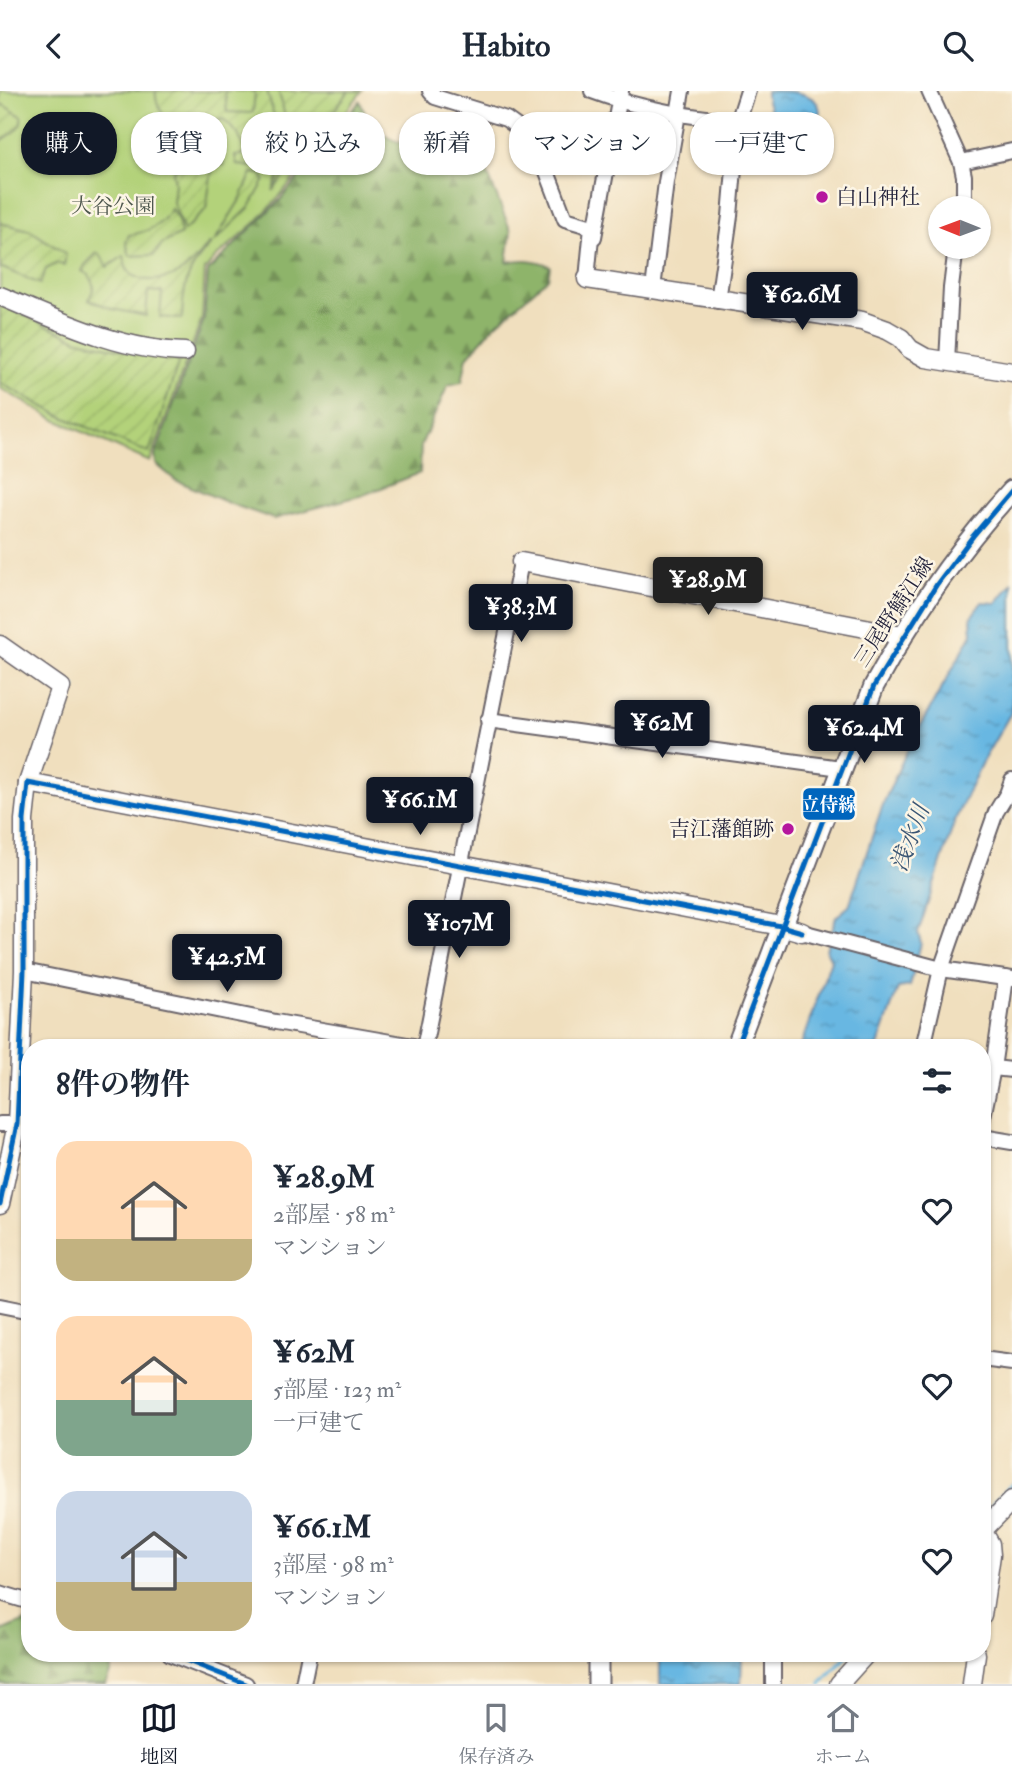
<!DOCTYPE html>
<html lang="ja">
<meta charset="utf-8">
<style>
:root{--surface:#fff;--page:#f6f6f7;--text:#1f2937;--muted:#747a83;--line:#e0e1e3;--accent:#111827}
body{margin:0;font-family:"IM FELL Double Pica","Noto Serif JP",serif;background:var(--page);color:var(--text);height:100vh;display:flex;flex-direction:column;font-size:26px;white-space:nowrap}
*{box-sizing:border-box;margin:0}
p{font-size:23px;color:var(--muted)}
.icon{flex:none;width:38px;height:38px;fill:none;stroke:currentColor;stroke-width:2;stroke-linecap:round;stroke-linejoin:round}
.map{position:relative;flex:1;overflow:hidden}
.panel{position:absolute;left:21px;top:948px;width:970px;height:623px;display:flex;flex-direction:column;background:var(--surface);border-radius:28px;box-shadow:0 2px 5px #0004}
.panel>*{flex:none}
.guide{position:absolute;left:21px;top:21px;width:971px;height:63px;display:flex;gap:14px}
.needle{width:46px;rotate:271deg}
.buttons{position:absolute;left:928px;top:105px;display:grid;gap:14px}
.buttons a{display:grid;place-items:center;width:63px;height:63px;border-radius:50%;background:var(--surface);box-shadow:0 2px 5px #0004;font-size:35px}
.price{position:absolute;translate:-50% -60px;padding:0 16px;border-radius:7px;background:var(--accent);color:#fff;font-size:23px;line-height:46px;filter:drop-shadow(0 2px 4px #0008)}
.price::after{content:'';position:absolute;left:50%;top:42px;width:21px;height:16px;margin-left:-10px;background:inherit;clip-path:polygon(0 0,100% 0,50% 100%)}
.price.active{background:#222;color:#fff}
ul{padding:0;list-style:none}
li{display:flex;align-items:center;gap:21px;height:175px;padding:0 35px}
li span{display:grid;place-items:center;flex:none;width:196px;height:140px;border-radius:21px;color:#555}
li>.icon{margin-inline-start:auto}
span .icon{width:84px;height:84px;fill:#fffc;stroke-width:1}
li b{font-size:30px}
h2{display:flex;justify-content:space-between;align-items:center;height:84px;padding:0 35px;font-size:30px}
.tag{padding:0 24px;border-radius:28px;background:var(--surface);box-shadow:0 2px 5px #0004;font-size:24px;line-height:63px}
.tag.active{background:var(--accent);color:#fff}
header{display:flex;justify-content:space-between;align-items:center;height:91px;padding:0 35px;background:var(--surface);font-size:32px;font-weight:700}
.dock{display:flex;justify-content:space-around;align-items:center;height:98px;border-top:2px solid var(--line);background:var(--surface);font-size:19px;color:var(--muted)}
.dock a{display:grid;justify-items:center;gap:4px}
.dock .active{color:var(--accent)}
.map>svg:first-child{display:block}
.forest{fill:url(#forest-firs);stroke:#586b52;stroke-width:2}
.park{fill:#b3d27a;stroke:#6a7a5a;stroke-width:2}
.garden{fill:url(#garden-furrows);stroke:#6a7a5a;stroke-width:2}
.water{fill:url(#water-ripples);stroke:#456c8e;stroke-width:2}
.lines{fill:none;stroke-linecap:round;stroke-linejoin:round}
.stream{stroke:#68b7e2;stroke-width:3.5}
.minor-casing{stroke:#6a6469;stroke-width:18}
.tertiary-casing{stroke:#6a6469;stroke-width:21}
.secondary-casing{stroke:#6a6469;stroke-width:23}
.minor{stroke:#fff;stroke-width:14}
.tertiary{stroke:#fff;stroke-width:18}
.secondary{stroke:#fff;stroke-width:19}
.bus-1-casing{stroke:#fcf5e5;stroke-width:10}
.bus-1{stroke:#0065bd;stroke-width:5}
.poi-dot{fill:#b5179e;stroke:#fcf5e5;stroke-width:2.5}
.labels{text-anchor:middle;dominant-baseline:central;stroke-width:5;stroke-linejoin:round;paint-order:stroke}
.poi-label{font-size:21px;fill:#22223b;stroke:#fcf5e5;text-anchor:start}
.park-label{font-size:21px;fill:#4e574e;stroke:#fcf5e5}
.street-label{font-size:21px;fill:#22223b;stroke:#fcf5e5}
.water-label{font-size:23px;font-style:italic;fill:#3a5675;stroke:#fcf5e5}
.line-badge{stroke:#fcf5e5;stroke-width:2.5}
.badge-label{font-size:19px;text-anchor:middle;font-weight:bold;fill:#fff}
</style>
<header><svg class="icon" aria-label="back" viewBox="0 0 24 24"><path d="M15 5l-7 7 7 7"/></svg>Habito<svg class="icon" aria-label="search" viewBox="0 0 24 24"><circle cx="10" cy="10" r="6"/><path d="M15 15l6 6"/></svg></header>
<div class="map">
<svg width="1012" height="1593" viewBox="0 0 1012 1593">
<defs>
<pattern id="forest-firs" width="22" height="20" patternUnits="userSpaceOnUse" patternTransform="scale(1.75)"><rect width="22" height="20" fill="#8eb46a"/><path d="M5 1l3.5 6h-7zM16 11l3.5 6h-7z" fill="#749258"/></pattern>
<pattern id="garden-furrows" width="10" height="10" patternUnits="userSpaceOnUse" patternTransform="scale(1.75)"><rect width="10" height="10" fill="#b3d27a"/><path d="M-1 1l2-2M0 10L10 0M9 11l2-2" fill="none" stroke="#9ab46a"/></pattern>
<pattern id="water-ripples" width="26" height="14" patternUnits="userSpaceOnUse" patternTransform="scale(1.75)"><rect width="26" height="14" fill="#68b7e2"/><path d="M2 4q2-2 4 0t4 0M15 11q2-2 4 0t4 0" fill="none" stroke="#5594b8"/></pattern>
</defs>
<rect width="100%" height="100%" fill="#fcf5e5"/>
<filter id="ink" filterUnits="userSpaceOnUse"><feTurbulence type="fractalNoise" baseFrequency=".0143" numOctaves="2"/><feDisplacementMap in="SourceGraphic" scale="14" xChannelSelector="R" yChannelSelector="G"/><feConvolveMatrix kernelMatrix="1 2 1 2 8 2 1 2 1" color-interpolation-filters="sRGB"/></filter>
<filter id="wash" filterUnits="userSpaceOnUse"><feTurbulence type="fractalNoise" baseFrequency=".00686" numOctaves="4" result="noise"/><feDisplacementMap in="SourceGraphic" scale="28" xChannelSelector="R" yChannelSelector="G"/><feGaussianBlur stdDeviation="1.57" result="paint"/><feColorMatrix in="noise" values="0 0 0 0 0 0 0 0 0 0 0 0 0 0 0 0 0 1.4 0 .05"/><feComposite in="paint" operator="in"/></filter>
<g filter="url(#wash)">
<rect width="100%" height="100%" fill="#f0dfbe"/>
<!-- forest -->
<g class="forest">
<path d="M360,10c16,52 64,46 109,44l12,12 30,75 -4,30c16,-3 27,-3 43,4l-2,12 -54,48 -27,31 -5,25 -14,3 -27,60 -1,28 -57,22 -89,24 -43,-15 -56,-24 -19,-16 -1,-8 49,-137 4,-48 73,-72z"/>
<polygon points="30,1528 30,1563 109,1563 111,1580 105,1593 0,1593 0,1541"/>
</g>
<!-- park -->
<polygon class="park" points="0,0 362,0 279,106 255,132 215,167 205,179 202,227 150,371 56,329 0,297"/>
<!-- garden -->
<g class="garden">
<path d="M156,0h69l2,21 23,1 3,-1 2,-20 -4,-1h16l10,35 -2,25 -20,16 -18,-2 -2,-9 11,-2 -8,-20 -15,-15 -23,9 -1,2 9,24 13,1 3,10 -50,-3 -2,-2c1,-11 3,-23 -2,-33 -5,-13 -16,-21 -14,-36z"/>
<path d="M278,0h71l-76,100c14,-33 18,-66 5,-100z"/>
<path d="M0,12l21,13c3,14 -12,18 -21,26z"/>
<polygon points="176,77 212,79 206,118 184,140 173,111 175,92 173,81"/>
<polygon points="252,82 262,83 265,89 250,116 214,151 241,107"/>
<path d="M171,118l7,11 3,14 -19,10 -8,11 -24,1 -4,-14 3,-7c18,-3 33,-9 42,-26z"/>
<polygon points="0,132 30,139 66,163 64,175 58,172 46,178 40,193 0,176"/>
<path d="M209,153h2c-24,25 -28,41 -29,75l-22,-2 2,-25 -14,-1 -2,25 -33,-7 -24,-9 5,-13 -5,-12 -7,-4 3,-6 12,-12 3,1 7,13 17,-11c1,4 1,8 2,11 8,19 41,14 55,5 11,-7 19,-19 28,-28z"/>
<polygon points="0,213 79,249 166,269 179,270 149,362 63,326 0,292"/>
</g>
<!-- water -->
<g class="water">
<path d="M766,0c21,0 54,0 54,22 -18,8 -43,27 -51,-6 -2,-7 -4,-9 -3,-16z"/>
<polygon points="1012,492 1012,620 981,673 955,729 918,842 921,852 910,895 898,897 877,957 800,957 831,869 826,859 836,826 849,815 883,713 909,655 972,543 971,526 982,511 996,512"/>
<polygon points="660,1563 742,1563 741,1593 660,1593"/>
</g>
<g class="lines">
<!-- stream -->
<g class="stream">
<polyline points="67,593 75,596"/>
<polyline points="982,1424 1012,1393"/>
<polyline points="821,1593 849,1563"/>
</g>
</g>
</g>
<g filter="url(#ink)">
<g class="lines">
<defs>
<g id="minor">
<polyline points="430,0 435,6 506,28 535,49 565,128 592,136 587,188"/>
<path d="M592,0c47,18 95,25 146,31"/>
<polyline points="929,0 961,71 964,85 964,117"/>
<polyline points="961,71 1012,60"/>
<polyline points="594,146 621,0"/>
<polyline points="653,198 666,91 682,0"/>
<polyline points="718,210 730,125 738,31 748,0"/>
<polyline points="947,270 951,197 956,156"/>
<polyline points="488,629 841,677"/>
<polyline points="802,841 941,878 1012,888"/>
<polyline points="24,880 276,931 425,957"/>
<polyline points="424,957 521,471"/>
<polyline points="921,957 924,952 941,878 996,721 1007,703 1012,689"/>
<polyline points="993,977 1012,979"/>
<polyline points="982,1031 993,977 1006,887"/>
<polyline points="0,1033 17,1033"/>
<polyline points="982,1046 1012,1051"/>
<polyline points="0,1215 30,1221"/>
<polyline points="982,1268 1012,1272"/>
<polyline points="0,1502 30,1511"/>
<polyline points="170,1563 246,1593"/>
<polyline points="303,1593 309,1563"/>
<polyline points="773,1593 773,1563"/>
</g>
<g id="tertiary">
<polyline points="587,188 862,230 887,239 901,247 910,258 926,267 1012,281"/>
<path d="M0,205c60,25 119,54 185,56"/>
<polyline points="521,471 902,544"/>
<polyline points="0,554 60,596 28,692 24,729 24,880 17,1033 0,1113"/>
<polyline points="28,692 781,835 802,841"/>
<polyline points="982,1440 1012,1409"/>
<polyline points="982,1525 991,1464 990,1453 982,1439"/>
<polyline points="839,1593 866,1563"/>
<polyline points="972,1593 976,1563"/>
</g>
<g id="secondary">
<path d="M736,957l138,-362c38,-70 84,-137 138,-196"/>
<polyline points="598,1563 598,1593"/>
</g>
</defs>
<!-- minor casing -->
<use href="#minor" class="minor-casing"/>
<!-- tertiary casing -->
<use href="#tertiary" class="tertiary-casing"/>
<!-- secondary casing -->
<use href="#secondary" class="secondary-casing"/>
<!-- minor -->
<use href="#minor" class="minor"/>
<!-- tertiary -->
<use href="#tertiary" class="tertiary"/>
<!-- secondary -->
<use href="#secondary" class="secondary"/>
<defs>
<g id="bus-1">
<polyline points="736,957 874,595 937,493 973,445 1012,399"/>
<polyline points="0,1113 17,1033 24,880 24,729 28,692 781,835 802,841"/>
<polyline points="170,1563 246,1593"/>
</g>
</defs>
<!-- bus-1 casing -->
<use href="#bus-1" class="bus-1-casing"/>
<!-- bus-1 -->
<use href="#bus-1" class="bus-1"/>
</g>
</g>
<!-- markers -->
<g class="poi-dot">
<circle cx="822" cy="106" r="7"/>
<circle cx="788" cy="738" r="7"/>
</g>
<g class="labels">
<!-- poi labels -->
<g class="poi-label">
<text x="836" y="106">白山神社</text>
<text x="774" y="738" text-anchor="end">吉江藩館跡</text>
</g>
<!-- park labels -->
<g class="park-label">
<text x="113" y="115">大谷公園</text>
</g>
<!-- street labels -->
<g class="street-label">
<text transform="translate(894 521) rotate(-57)">三尾野鯖江線</text>
</g>
<!-- water labels -->
<g class="water-label">
<text transform="translate(910 747) rotate(-69)">浅水川</text>
</g>
</g>
<rect class="line-badge" x="802" y="696" width="54" height="34" rx="7" fill="#0065bd"/>
<g class="badge-label">
<text x="829" y="720">立侍線</text>
</g>
</svg>
<div class="buttons">
<a><svg class="needle" viewBox="-14 -14 28 28"><path d="M0-13l5 13h-10z" fill="#e53935"/><path d="M0 13l5-13h-10z" fill="#747a83"/></svg></a>
</div>
<b class="price" style="left:802px;top:241px">¥62.6M</b>
<b class="price active" style="left:708px;top:526px">¥28.9M</b>
<b class="price" style="left:521px;top:553px">¥38.3M</b>
<b class="price" style="left:662px;top:669px">¥62M</b>
<b class="price" style="left:864px;top:674px">¥62.4M</b>
<b class="price" style="left:420px;top:746px">¥66.1M</b>
<b class="price" style="left:459px;top:869px">¥107M</b>
<b class="price" style="left:227px;top:903px">¥42.5M</b>
<div class="guide">
<a class="tag active">購入</a>
<a class="tag">賃貸</a>
<a class="tag">絞り込み</a>
<a class="tag">新着</a>
<a class="tag">マンション</a>
<a class="tag">一戸建て</a>
</div>
<section class="panel">
<h2>8件の物件<svg class="icon" aria-label="filters" viewBox="0 0 24 24"><path d="M4 7h16M4 17h16"/><circle cx="9" cy="7" r="2"/><circle cx="15" cy="17" r="2"/></svg></h2>
<ul>
<li><span style="background:linear-gradient(#ffd9b3 70%,#c2b280 0)"><svg class="icon" aria-label="home" viewBox="0 0 24 24"><path d="M3 11l9-7 9 7M6 9v11h12V9"/></svg></span><div><b>¥28.9M</b><p>2部屋 · 58 m²</p><p>マンション</p></div><svg class="icon" aria-label="heart" viewBox="0 0 24 24"><path d="M12 20l-8-8c-3-5 5-10 8-4 3-6 11-1 8 4z"/></svg></li>
<li><span style="background:linear-gradient(#ffd9b3 60%,#7fa58c 0)"><svg class="icon" aria-label="home" viewBox="0 0 24 24"><path d="M3 11l9-7 9 7M6 9v11h12V9"/></svg></span><div><b>¥62M</b><p>5部屋 · 123 m²</p><p>一戸建て</p></div><svg class="icon" aria-label="heart" viewBox="0 0 24 24"><path d="M12 20l-8-8c-3-5 5-10 8-4 3-6 11-1 8 4z"/></svg></li>
<li><span style="background:linear-gradient(#c9d6e8 65%,#c2b280 0)"><svg class="icon" aria-label="home" viewBox="0 0 24 24"><path d="M3 11l9-7 9 7M6 9v11h12V9"/></svg></span><div><b>¥66.1M</b><p>3部屋 · 98 m²</p><p>マンション</p></div><svg class="icon" aria-label="heart" viewBox="0 0 24 24"><path d="M12 20l-8-8c-3-5 5-10 8-4 3-6 11-1 8 4z"/></svg></li>
</ul>
</section>
</div>
<nav class="dock">
<a class="active"><svg class="icon" aria-label="map" viewBox="0 0 24 24"><path d="M3 6l6-2 6 2 6-2v14l-6 2-6-2-6 2zM9 4v14M15 6v14"/></svg>地図</a>
<a><svg class="icon" aria-label="saved" viewBox="0 0 24 24"><path d="M7 4h10v16l-5-4-5 4z"/></svg>保存済み</a>
<a><svg class="icon" aria-label="home" viewBox="0 0 24 24"><path d="M3 11l9-7 9 7M6 9v11h12V9"/></svg>ホーム</a>
</nav>
